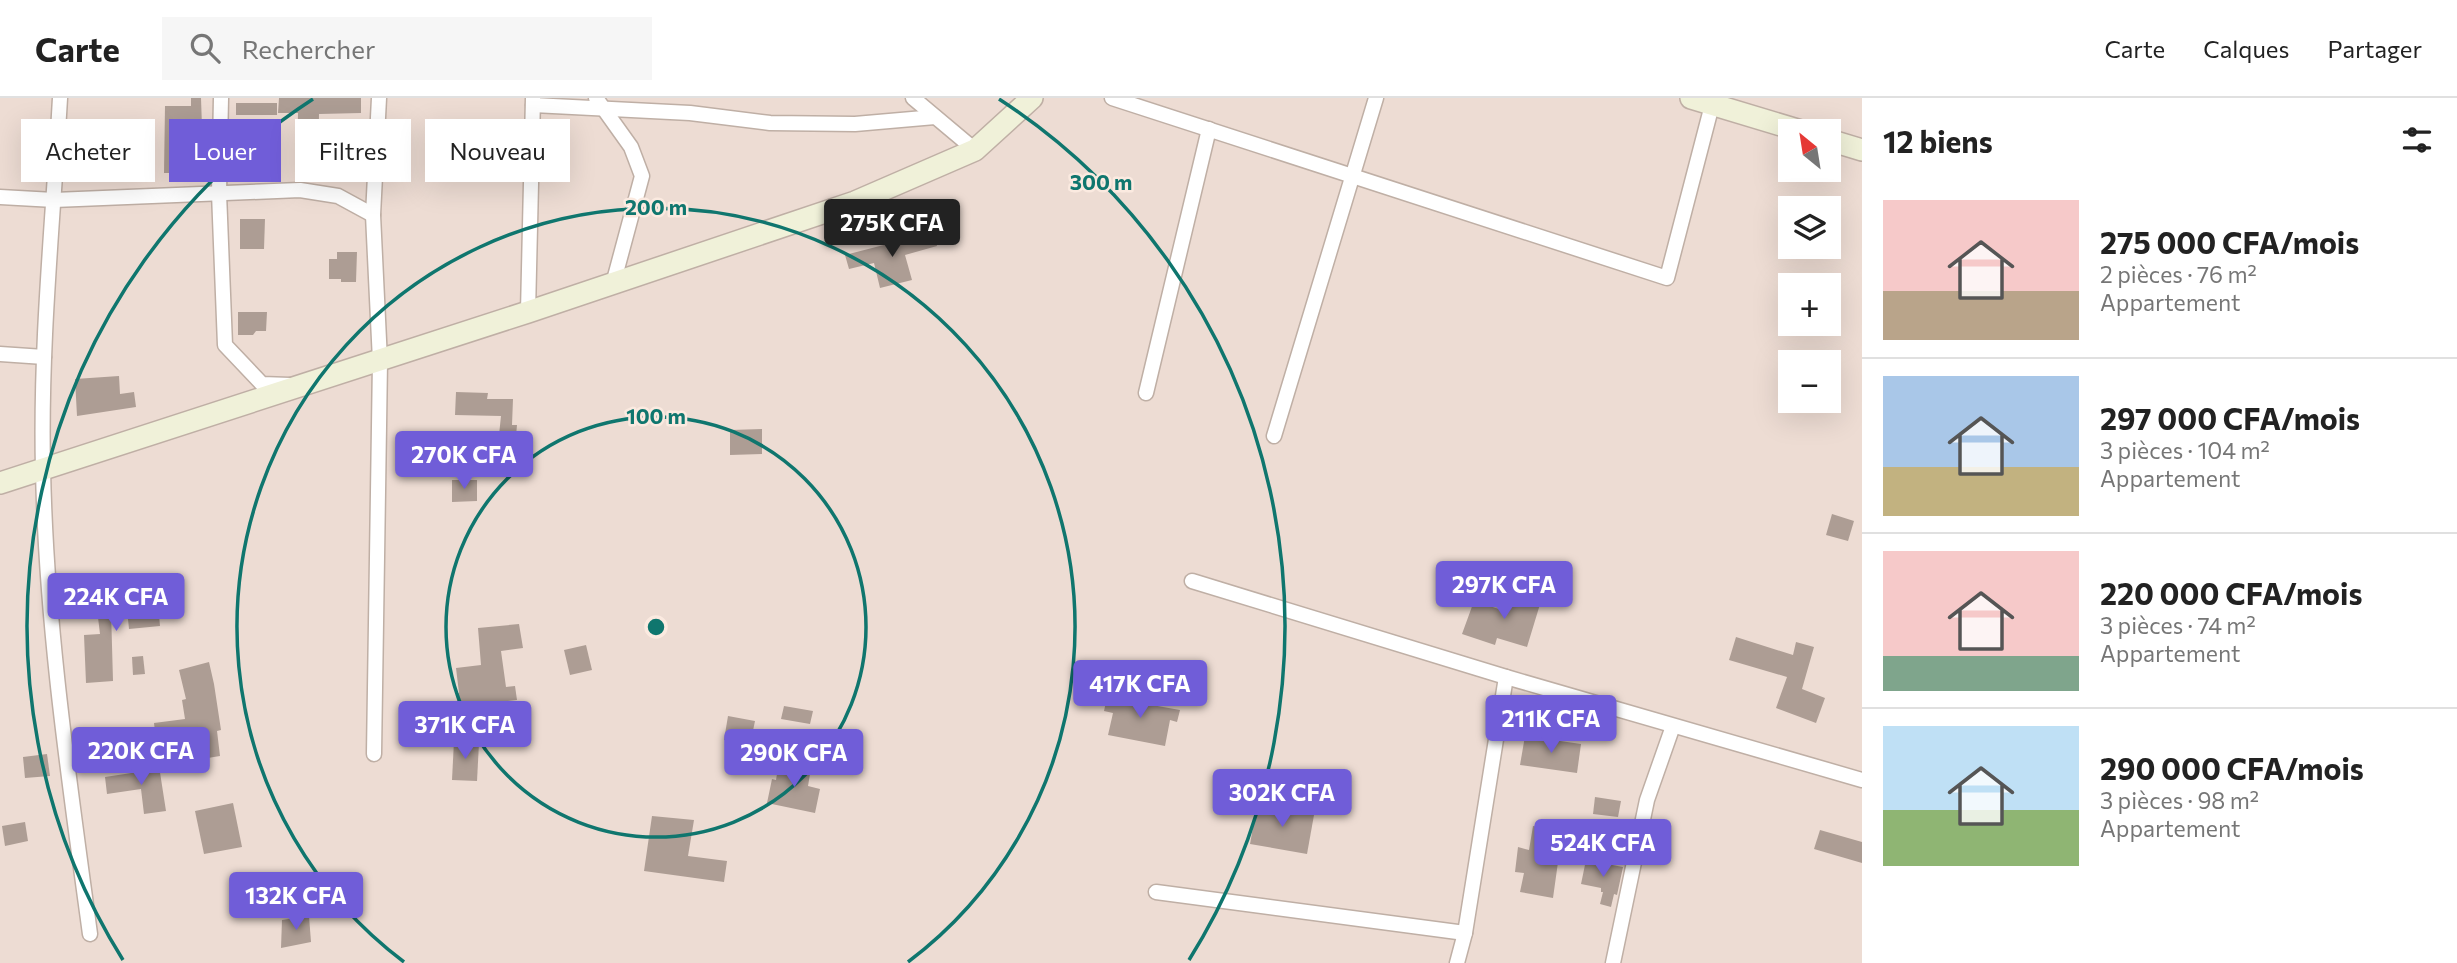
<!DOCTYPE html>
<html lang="fr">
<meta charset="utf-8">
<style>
:root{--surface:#fff;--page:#f6f6f6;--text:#222;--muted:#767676;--line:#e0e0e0;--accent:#705dd8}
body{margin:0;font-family:Commissioner,sans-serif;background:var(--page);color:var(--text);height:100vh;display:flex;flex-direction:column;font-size:26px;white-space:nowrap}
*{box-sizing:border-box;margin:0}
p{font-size:23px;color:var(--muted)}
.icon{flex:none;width:38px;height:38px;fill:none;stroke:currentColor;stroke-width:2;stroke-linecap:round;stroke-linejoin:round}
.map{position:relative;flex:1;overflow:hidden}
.panel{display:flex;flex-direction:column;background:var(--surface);width:595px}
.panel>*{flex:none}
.guide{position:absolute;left:21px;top:21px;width:665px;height:63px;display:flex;gap:14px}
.needle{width:46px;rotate:330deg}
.tools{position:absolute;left:1778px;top:21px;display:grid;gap:14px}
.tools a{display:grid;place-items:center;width:63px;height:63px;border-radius:0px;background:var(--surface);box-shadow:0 7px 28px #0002;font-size:35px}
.price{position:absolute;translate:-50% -60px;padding:0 16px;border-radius:7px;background:var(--accent);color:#fff;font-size:23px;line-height:46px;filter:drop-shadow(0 2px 4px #0008)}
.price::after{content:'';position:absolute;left:50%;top:42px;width:21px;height:16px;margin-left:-10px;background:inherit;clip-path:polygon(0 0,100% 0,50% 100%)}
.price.on{background:#222;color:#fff}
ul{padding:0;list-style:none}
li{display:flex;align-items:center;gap:21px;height:175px;padding:0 21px}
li+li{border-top:2px solid var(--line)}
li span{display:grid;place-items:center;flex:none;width:196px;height:140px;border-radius:0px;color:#555}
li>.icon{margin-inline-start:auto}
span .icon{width:84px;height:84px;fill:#fffc;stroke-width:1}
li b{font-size:30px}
h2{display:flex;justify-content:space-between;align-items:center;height:84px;padding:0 21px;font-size:30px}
.chip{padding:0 24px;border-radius:0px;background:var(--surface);box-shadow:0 7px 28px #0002;font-size:24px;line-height:63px}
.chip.on{background:var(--accent);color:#fff}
header{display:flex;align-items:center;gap:42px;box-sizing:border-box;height:98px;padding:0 35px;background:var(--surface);border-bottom:2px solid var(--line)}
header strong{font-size:33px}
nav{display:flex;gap:38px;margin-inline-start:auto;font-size:24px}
.search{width:490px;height:63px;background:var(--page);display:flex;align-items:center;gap:18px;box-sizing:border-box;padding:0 24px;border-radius:0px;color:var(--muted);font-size:26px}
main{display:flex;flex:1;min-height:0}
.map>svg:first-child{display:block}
.building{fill:#ad9d94}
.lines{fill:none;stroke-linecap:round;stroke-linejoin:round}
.street-casing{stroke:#bfafa5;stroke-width:17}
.secondary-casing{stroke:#bfafa5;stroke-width:24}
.street{stroke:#fff;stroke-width:14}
.secondary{stroke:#f0f1d9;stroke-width:21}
.ring{fill:none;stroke:#0f766e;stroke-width:3.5}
.centre{fill:#0f766e;stroke:#fbeae0;stroke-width:3.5}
.ring-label{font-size:21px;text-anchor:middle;font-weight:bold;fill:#0f766e;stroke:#fbeae0;stroke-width:5;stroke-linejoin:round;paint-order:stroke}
</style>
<header>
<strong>Carte</strong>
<div class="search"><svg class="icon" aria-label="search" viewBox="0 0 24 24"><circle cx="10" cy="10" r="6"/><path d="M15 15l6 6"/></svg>Rechercher</div>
<nav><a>Carte</a><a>Calques</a><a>Partager</a></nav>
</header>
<main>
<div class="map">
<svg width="1862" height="865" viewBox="0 0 1862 865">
<rect width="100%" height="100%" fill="#eddcd3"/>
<!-- building -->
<g class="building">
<polygon points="191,0 201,0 202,29 185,29 184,75 164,75 165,8 191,8"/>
<polygon points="279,0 361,0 361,15 319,16 318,76 297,76 298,15 278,15"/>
<rect x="236" y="5" width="41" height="12"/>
<polygon points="457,59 479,59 479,80 456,80"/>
<polygon points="240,121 265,121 264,151 240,151"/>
<polygon points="934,134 937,148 905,157 912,182 880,190 874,165 849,171 845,157"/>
<polygon points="337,154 357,154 356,184 341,184 341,181 329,181 329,161 337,161"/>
<polygon points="238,214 267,214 266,233 256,233 253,237 238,237"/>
<polygon points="119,278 120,296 134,294 136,309 77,318 75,281"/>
<polygon points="456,294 488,295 487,301 513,301 512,327 517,327 516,338 499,337 501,318 455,317"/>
<polygon points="762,331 762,356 730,357 730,332"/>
<polygon points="452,382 477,382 477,403 452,404"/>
<polygon points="1832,416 1854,423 1848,443 1826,437"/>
<polygon points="1511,494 1541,503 1527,549 1497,540 1495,547 1462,536 1474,503 1505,513"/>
<polygon points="157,496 160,528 129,531 127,511 111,512 113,583 86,585 84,537 100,536 96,503"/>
<polygon points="519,526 523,550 501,553 506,589 515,588 517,602 458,609 456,595 459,595 456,570 481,567 478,530"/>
<polygon points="1736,539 1793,557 1796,544 1814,549 1802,591 1825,600 1816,625 1776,610 1787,579 1729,562"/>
<polygon points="586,547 592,572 570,577 564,552"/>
<polygon points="143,558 145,576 133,577 132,559"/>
<polygon points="209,564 214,586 221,632 217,633 220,658 159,668 154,625 185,621 182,602 186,601 179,572"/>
<polygon points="1108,595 1119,597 1118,601 1180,612 1177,624 1170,622 1165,648 1108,637 1113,615 1104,613"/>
<polygon points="784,608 813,613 810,626 781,621"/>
<polygon points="728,618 755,623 750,647 724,642"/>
<polygon points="1525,638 1581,646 1577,675 1520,667"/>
<polygon points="454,643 479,645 477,683 452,682"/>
<polygon points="47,656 50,678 25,680 23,659"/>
<polygon points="779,664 811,670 808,688 820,691 815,715 767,705 772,681 776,682"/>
<polygon points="159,668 166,713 144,716 141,691 107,696 105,679 138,674 138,671"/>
<polygon points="1595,699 1621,703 1618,719 1593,716"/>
<polygon points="233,705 242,749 204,756 195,713"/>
<polygon points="1257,707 1314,717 1307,756 1250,746"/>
<polygon points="652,718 694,722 688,758 727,763 724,784 644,773"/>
<polygon points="25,724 28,743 5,748 2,728"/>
<polygon points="1533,728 1556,731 1553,756 1559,757 1553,800 1520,794 1524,775 1515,774 1518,749 1529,752"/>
<polygon points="1820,732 1862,744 1862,765 1814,751"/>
<polygon points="1586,762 1623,769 1617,797 1614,796 1611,809 1600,806 1603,794 1601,794 1601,790 1581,786"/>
<polygon points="309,818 311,844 281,850 282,822"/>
</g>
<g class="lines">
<defs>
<g id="street">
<path d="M60,0c-7,123 -20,247 -17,371 3,156 26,310 47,465"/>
<polyline points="221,0 219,95 225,247 262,286 290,287"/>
<polyline points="596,0 631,49 642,78 613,186"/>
<polyline points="913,0 975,52"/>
<polyline points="1112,0 1667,180 1712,7"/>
<polyline points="533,7 690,15 770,25 855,26 935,19"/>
<polyline points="0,99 54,102 300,92 338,98 373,117"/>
<polyline points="528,214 533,0"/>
<polyline points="0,256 44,259"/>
<polyline points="1146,295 1209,31"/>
<polyline points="1274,338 1376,0"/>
<polyline points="1192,483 1506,579 1862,682"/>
<polyline points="374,656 380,263 373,117 379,0"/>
<polyline points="1156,794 1465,835"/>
<polyline points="1457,865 1465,835 1506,579"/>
<polyline points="1613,865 1647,702 1673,628"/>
</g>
<g id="secondary">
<polyline points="1691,0 1801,33"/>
<polyline points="1829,42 1862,52"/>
<polyline points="0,385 528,214 855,104 975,52 1032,0"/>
</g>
</defs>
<!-- street casing -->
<use href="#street" class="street-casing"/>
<!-- secondary casing -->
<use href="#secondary" class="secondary-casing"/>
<!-- street -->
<use href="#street" class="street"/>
<!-- secondary -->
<use href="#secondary" class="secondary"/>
</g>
<!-- distance rings -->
<g class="ring">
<circle cx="656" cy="529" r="210"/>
<path d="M404 864A419 419 0 1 1 908 864"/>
<path d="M123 862A629 629 0 0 1 313 1M999 1A629 629 0 0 1 1189 862"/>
</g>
<circle cx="656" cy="529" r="10" class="centre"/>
<g class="ring-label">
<text x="1101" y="92">300 m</text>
<text x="656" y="117">200 m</text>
<text x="656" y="326">100 m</text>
</g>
</svg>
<div class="tools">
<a><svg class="needle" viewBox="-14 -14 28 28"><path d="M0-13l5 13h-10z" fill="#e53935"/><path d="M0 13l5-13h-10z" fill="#767676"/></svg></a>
<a><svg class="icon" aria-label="layers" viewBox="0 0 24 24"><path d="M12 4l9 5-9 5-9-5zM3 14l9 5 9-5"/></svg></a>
<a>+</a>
<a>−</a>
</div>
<b class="price on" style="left:892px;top:161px">275K CFA</b>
<b class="price" style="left:464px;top:393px">270K CFA</b>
<b class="price" style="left:1504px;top:523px">297K CFA</b>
<b class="price" style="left:116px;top:535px">224K CFA</b>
<b class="price" style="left:1140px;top:622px">417K CFA</b>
<b class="price" style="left:1551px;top:657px">211K CFA</b>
<b class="price" style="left:465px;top:663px">371K CFA</b>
<b class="price" style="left:141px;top:689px">220K CFA</b>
<b class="price" style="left:794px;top:691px">290K CFA</b>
<b class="price" style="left:1282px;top:731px">302K CFA</b>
<b class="price" style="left:1603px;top:781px">524K CFA</b>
<b class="price" style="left:296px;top:834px">132K CFA</b>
<div class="guide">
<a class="chip">Acheter</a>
<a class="chip on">Louer</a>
<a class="chip">Filtres</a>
<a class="chip">Nouveau</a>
</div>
</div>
<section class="panel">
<h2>12 biens<svg class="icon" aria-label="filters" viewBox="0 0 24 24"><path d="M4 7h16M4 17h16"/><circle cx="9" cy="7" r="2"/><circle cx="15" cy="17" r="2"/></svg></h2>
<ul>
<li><span style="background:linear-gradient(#f6c9c9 65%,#b9a48a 0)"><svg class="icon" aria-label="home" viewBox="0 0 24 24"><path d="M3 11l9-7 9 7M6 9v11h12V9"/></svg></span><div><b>275 000 CFA/mois</b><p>2 pièces · 76 m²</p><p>Appartement</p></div></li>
<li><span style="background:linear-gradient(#a9c7e8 65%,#c2b280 0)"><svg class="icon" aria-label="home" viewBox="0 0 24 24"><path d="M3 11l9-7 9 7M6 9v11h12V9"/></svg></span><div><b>297 000 CFA/mois</b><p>3 pièces · 104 m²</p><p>Appartement</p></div></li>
<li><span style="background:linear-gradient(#f6c9c9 75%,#7fa58c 0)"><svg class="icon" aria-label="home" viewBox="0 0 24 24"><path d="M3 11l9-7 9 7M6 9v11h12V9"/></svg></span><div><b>220 000 CFA/mois</b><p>3 pièces · 74 m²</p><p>Appartement</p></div></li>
<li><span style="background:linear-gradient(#bfe0f5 60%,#8fb573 0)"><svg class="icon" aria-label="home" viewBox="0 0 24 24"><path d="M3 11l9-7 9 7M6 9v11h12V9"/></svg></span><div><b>290 000 CFA/mois</b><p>3 pièces · 98 m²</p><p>Appartement</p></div></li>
</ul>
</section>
</main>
